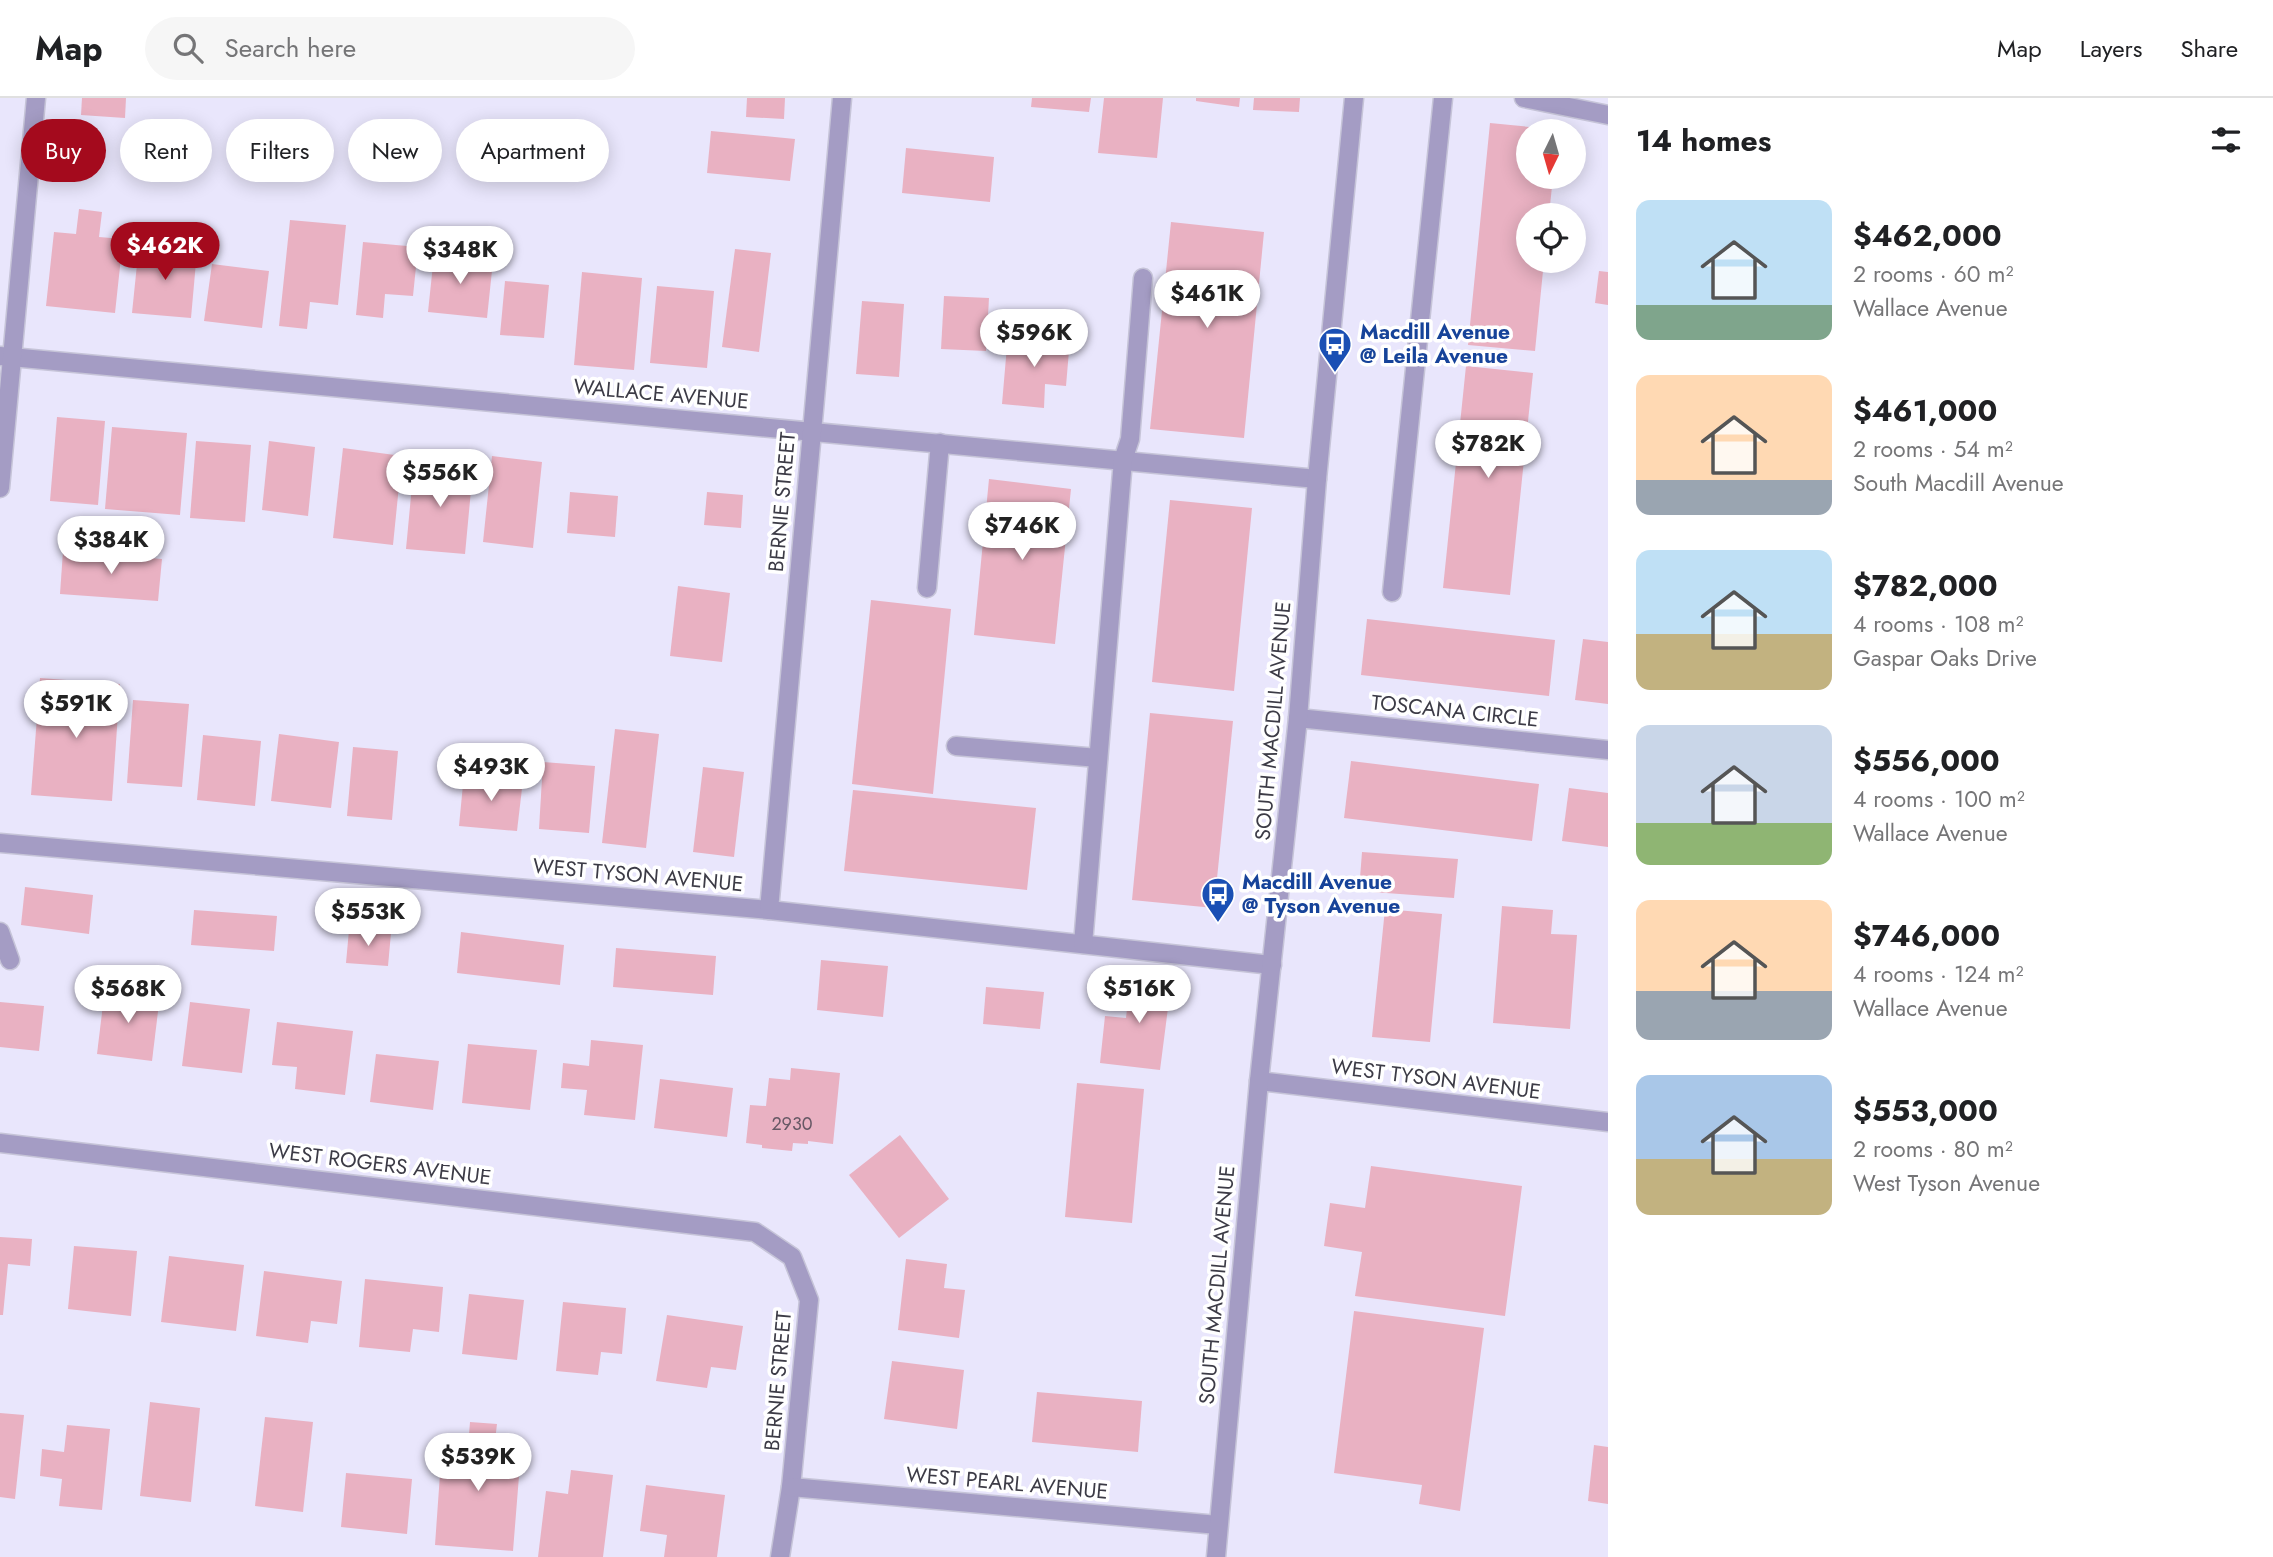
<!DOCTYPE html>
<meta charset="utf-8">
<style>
:root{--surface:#fff;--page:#f6f6f6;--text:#202124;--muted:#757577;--line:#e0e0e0;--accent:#a40a1d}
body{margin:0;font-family:Jost,sans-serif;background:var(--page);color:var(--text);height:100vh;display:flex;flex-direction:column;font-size:26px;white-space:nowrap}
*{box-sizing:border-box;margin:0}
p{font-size:23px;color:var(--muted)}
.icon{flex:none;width:38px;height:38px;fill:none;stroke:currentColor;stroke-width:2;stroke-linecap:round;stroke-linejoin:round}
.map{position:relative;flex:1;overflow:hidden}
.panel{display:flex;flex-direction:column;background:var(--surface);width:665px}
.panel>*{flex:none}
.banner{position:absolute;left:21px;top:21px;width:665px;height:63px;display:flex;gap:14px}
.needle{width:46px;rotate:185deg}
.tools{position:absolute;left:1516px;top:21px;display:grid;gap:14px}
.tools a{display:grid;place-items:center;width:70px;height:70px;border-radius:50%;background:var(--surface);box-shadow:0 4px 18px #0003;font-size:35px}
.price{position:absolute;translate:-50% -60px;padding:0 16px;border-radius:24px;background:#fff;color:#222;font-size:23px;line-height:46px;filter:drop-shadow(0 2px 4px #0008)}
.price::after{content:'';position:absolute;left:50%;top:42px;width:21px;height:16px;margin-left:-10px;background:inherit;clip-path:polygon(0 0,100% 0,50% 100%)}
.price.on{background:var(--accent);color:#fff}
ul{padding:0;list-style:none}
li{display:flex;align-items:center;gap:21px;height:175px;padding:0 28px}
li span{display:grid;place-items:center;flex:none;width:196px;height:140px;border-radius:14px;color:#555}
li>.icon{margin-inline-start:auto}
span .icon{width:84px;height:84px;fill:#fffc;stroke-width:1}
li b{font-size:30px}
h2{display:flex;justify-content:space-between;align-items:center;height:84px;padding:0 28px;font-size:30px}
.pill{padding:0 24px;border-radius:32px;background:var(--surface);box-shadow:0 4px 18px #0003;font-size:24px;line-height:63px}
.pill.on{background:var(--accent);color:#fff}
header{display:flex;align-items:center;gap:42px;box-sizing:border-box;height:98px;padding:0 35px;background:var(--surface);border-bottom:2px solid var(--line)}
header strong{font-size:33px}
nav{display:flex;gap:38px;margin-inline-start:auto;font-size:24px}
.search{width:490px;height:63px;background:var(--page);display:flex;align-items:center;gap:18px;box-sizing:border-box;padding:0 24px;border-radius:38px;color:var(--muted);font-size:26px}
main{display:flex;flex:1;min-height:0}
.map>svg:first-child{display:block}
.building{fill:#e9b1c2}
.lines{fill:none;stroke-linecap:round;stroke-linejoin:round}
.minor-casing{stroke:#c6c4d8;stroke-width:21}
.minor{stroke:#a49cc4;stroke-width:18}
.labels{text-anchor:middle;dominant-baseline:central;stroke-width:7;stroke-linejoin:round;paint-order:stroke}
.number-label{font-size:18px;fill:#675865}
.transit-label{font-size:21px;font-weight:bold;fill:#164399;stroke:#fff;text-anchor:start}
.street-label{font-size:21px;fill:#3c3b46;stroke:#fff}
</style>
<header>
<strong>Map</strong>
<div class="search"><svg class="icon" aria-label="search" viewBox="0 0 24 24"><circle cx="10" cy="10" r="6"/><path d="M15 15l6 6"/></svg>Search here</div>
<nav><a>Map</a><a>Layers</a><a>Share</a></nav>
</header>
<main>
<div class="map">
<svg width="1608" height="1459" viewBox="0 0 1608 1459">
<rect width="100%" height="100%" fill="#e9e6fc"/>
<!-- building -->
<g class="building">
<polygon points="82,0 126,0 125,20 81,17"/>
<polygon points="747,0 785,0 784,21 746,19"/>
<polygon points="1032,0 1091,0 1089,14 1031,9"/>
<polygon points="1104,0 1163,0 1157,60 1098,55"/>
<polygon points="1196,0 1240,0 1239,9 1196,3"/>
<polygon points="1254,0 1300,0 1299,14 1253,12"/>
<polygon points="1490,25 1550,31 1549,33 1528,33 1528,79 1553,79 1549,117 1528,117 1528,163 1544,163 1535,253 1468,247"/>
<polygon points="711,33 795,41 790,83 707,75"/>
<polygon points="906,50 994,59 990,104 902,95"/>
<polygon points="79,111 102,114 99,139 123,141 115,215 46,208 54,134 76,136"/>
<polygon points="290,122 346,127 338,207 310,204 307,231 279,228"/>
<polygon points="1171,124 1264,134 1244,340 1150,331"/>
<polygon points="363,144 418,149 413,198 385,196 383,220 356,217"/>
<polygon points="139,147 197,153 191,220 132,215"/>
<polygon points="735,151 771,155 759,254 722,249"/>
<polygon points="434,157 493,163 487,220 428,214"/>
<polygon points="212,166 269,173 262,230 204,223"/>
<polygon points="1599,173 1608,174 1608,207 1595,205"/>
<polygon points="582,174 642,180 634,272 574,267"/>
<polygon points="505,183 549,187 544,240 500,237"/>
<polygon points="657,188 714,193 707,270 650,265"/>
<polygon points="944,198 989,200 986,253 941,251"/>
<polygon points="862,203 904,206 899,279 856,276"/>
<polygon points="1008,236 1070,241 1066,288 1045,286 1044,310 1002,306"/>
<polygon points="1466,268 1533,275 1510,497 1443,490"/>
<polygon points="57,319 105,323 98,407 50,403"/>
<polygon points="112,329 187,335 180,417 105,411"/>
<polygon points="196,343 251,347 245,424 190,420"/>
<polygon points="269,343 315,349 308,418 262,412"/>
<polygon points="343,350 402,358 393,447 333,440"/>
<polygon points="492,358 542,364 533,450 483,444"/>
<polygon points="414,366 473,371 465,456 406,451"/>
<polygon points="989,381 1071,391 1055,546 974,537"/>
<polygon points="570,394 618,398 615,439 567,435"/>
<polygon points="707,394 743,397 741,430 704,427"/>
<polygon points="1170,402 1252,410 1234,593 1152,584"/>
<polygon points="63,453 162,461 158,503 60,496"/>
<polygon points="678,488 730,495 722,564 670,558"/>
<polygon points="871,502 951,511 933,696 852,686"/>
<polygon points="1367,521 1555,542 1549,598 1361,577"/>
<polygon points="1583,541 1608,544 1608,606 1575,602"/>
<polygon points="40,580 120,586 112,703 31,697"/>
<polygon points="133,602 189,606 182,689 127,685"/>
<polygon points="1150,615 1233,623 1214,810 1132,802"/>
<polygon points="615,631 659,636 646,750 602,745"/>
<polygon points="279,636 339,644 331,710 271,703"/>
<polygon points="203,637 261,643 255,708 197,702"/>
<polygon points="353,649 398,653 392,722 347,718"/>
<polygon points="1351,663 1539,686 1532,743 1344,720"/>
<polygon points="543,664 595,668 589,735 539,731"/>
<polygon points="703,669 744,674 734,759 693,754"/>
<polygon points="464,676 523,682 517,733 459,728"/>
<polygon points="1569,690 1608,695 1608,749 1562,743"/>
<polygon points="853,692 1036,710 1027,792 844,773"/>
<polygon points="1362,754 1458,761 1454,800 1359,793"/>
<polygon points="25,789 93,797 89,836 21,827"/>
<polygon points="1502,808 1553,812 1551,836 1577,837 1570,931 1493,925"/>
<polygon points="1385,811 1442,816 1430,944 1372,939"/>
<polygon points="194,812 277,818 274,853 191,847"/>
<polygon points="349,832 391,835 388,868 346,865"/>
<polygon points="461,834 564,847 560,887 457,875"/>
<polygon points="616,850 716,858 713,897 613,889"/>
<polygon points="821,862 888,868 883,919 817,912"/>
<polygon points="1131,874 1172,879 1160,972 1100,965 1105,918 1126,920"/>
<polygon points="986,889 1044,894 1040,931 983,926"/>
<polygon points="105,890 160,897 152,963 97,956"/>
<polygon points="0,904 44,908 39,953 0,949"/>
<polygon points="190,904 250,911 242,975 182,968"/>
<polygon points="277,924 353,933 345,997 295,991 297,969 272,967"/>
<polygon points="591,942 643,947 635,1022 584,1017 587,992 561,990 563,965 589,968"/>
<polygon points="468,946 537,952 530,1012 462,1005"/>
<polygon points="376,956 439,963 433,1012 370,1004"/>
<polygon points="791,970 840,975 833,1046 808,1043 808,1046 793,1045 792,1053 762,1050 762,1047 746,1045 750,1007 766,1008 769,980 790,982"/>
<polygon points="660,981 733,990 727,1039 654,1030"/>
<polygon points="1077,985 1144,991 1132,1125 1065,1119"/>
<polygon points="900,1037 949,1101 899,1140 849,1077"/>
<polygon points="1371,1068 1522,1088 1505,1218 1355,1198 1362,1154 1324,1148 1330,1105 1365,1110"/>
<polygon points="0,1139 32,1141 30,1168 8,1166 3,1217 0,1217"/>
<polygon points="74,1148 137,1153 131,1218 68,1211"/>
<polygon points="169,1158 244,1167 236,1233 161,1224"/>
<polygon points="906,1161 947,1166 944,1190 965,1192 959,1240 898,1232"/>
<polygon points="264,1173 342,1183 337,1226 311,1223 308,1245 256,1238"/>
<polygon points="365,1181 443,1189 439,1234 413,1231 410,1254 359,1249"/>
<polygon points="469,1196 524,1202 517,1262 462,1256"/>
<polygon points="563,1204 626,1210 622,1256 601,1254 598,1277 556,1273"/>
<polygon points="1354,1213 1484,1230 1460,1413 1419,1406 1422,1387 1334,1375"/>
<polygon points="667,1217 743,1228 736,1272 711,1269 707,1290 656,1283"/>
<polygon points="892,1263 964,1272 957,1331 884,1321"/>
<polygon points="1037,1294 1142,1303 1138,1354 1032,1344"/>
<polygon points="150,1304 200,1310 191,1404 140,1398"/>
<polygon points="0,1315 24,1317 15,1401 0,1399"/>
<polygon points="265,1319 313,1324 303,1414 255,1408"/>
<polygon points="470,1324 497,1326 494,1351 521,1353 513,1453 435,1447 442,1348 468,1349"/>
<polygon points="67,1327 110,1331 102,1412 59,1408 62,1381 40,1378 42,1351 64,1354"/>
<polygon points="1594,1347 1608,1349 1608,1406 1588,1403"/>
<polygon points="571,1372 613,1377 603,1459 538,1459 546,1393 568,1396"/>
<polygon points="346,1375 412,1381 407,1436 341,1429"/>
<polygon points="646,1387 725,1397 717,1459 664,1459 667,1437 640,1433"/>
</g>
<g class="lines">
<defs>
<g id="minor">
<polyline points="1524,0 1608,17"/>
<polyline points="0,258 1317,381"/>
<polyline points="0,390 36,0"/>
<polyline points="927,490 940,345"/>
<polyline points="1392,494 1443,0"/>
<polyline points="1298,620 1608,652"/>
<polyline points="956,648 1098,660"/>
<polyline points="0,745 769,812 1272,867"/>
<polyline points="769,812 842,0"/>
<polyline points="0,834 10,862"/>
<polyline points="1083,846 1123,362 1130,341 1143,180"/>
<polyline points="1259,983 1608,1024"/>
<polyline points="0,1045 755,1134 792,1159 809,1202 791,1389 780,1459"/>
<polyline points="791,1389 1218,1427"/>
<polyline points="1216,1459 1259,983 1298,620 1317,381 1354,0"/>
</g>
</defs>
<!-- minor casing -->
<use href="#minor" class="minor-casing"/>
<!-- minor -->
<use href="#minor" class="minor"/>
</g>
<!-- icons -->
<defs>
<symbol id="bus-pin" viewBox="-11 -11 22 30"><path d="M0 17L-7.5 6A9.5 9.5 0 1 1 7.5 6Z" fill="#1a4fb4" stroke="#fff"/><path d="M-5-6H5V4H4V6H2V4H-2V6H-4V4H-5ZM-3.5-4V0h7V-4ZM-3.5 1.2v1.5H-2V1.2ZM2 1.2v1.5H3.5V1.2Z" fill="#fff"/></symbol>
</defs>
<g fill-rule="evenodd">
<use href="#bus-pin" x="1316" y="227" width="38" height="52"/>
<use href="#bus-pin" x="1199" y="777" width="38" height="52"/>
</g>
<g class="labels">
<!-- number labels -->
<g class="number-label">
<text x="792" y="1026">2930</text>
</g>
<!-- transit labels -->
<g class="transit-label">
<text x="1360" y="234">Macdill Avenue<tspan x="1360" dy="24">@ Leila Avenue</tspan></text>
<text x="1242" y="784">Macdill Avenue<tspan x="1242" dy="24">@ Tyson Avenue</tspan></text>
</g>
<!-- street labels -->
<g class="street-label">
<text transform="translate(661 296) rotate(5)">WALLACE AVENUE</text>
<text transform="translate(782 404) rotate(-85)">BERNIE STREET</text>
<text transform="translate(1455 613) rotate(6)">TOSCANA CIRCLE</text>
<text transform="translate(1273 623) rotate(-85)">SOUTH MACDILL AVENUE</text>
<text transform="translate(638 777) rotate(5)">WEST TYSON AVENUE</text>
<text transform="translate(1436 981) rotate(7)">WEST TYSON AVENUE</text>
<text transform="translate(380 1066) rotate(7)">WEST ROGERS AVENUE</text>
<text transform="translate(1217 1187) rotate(-85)">SOUTH MACDILL AVENUE</text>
<text transform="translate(778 1283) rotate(-85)">BERNIE STREET</text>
<text transform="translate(1007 1385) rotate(5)">WEST PEARL AVENUE</text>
</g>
</g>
</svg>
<div class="tools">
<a><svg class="needle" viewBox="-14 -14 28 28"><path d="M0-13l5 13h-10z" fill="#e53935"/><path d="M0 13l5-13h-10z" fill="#757577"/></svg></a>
<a><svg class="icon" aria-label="locate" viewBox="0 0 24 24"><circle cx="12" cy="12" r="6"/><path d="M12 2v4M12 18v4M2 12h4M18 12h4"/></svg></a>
</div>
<b class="price on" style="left:165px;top:184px">$462K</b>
<b class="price" style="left:460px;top:188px">$348K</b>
<b class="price" style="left:1207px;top:232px">$461K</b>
<b class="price" style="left:1034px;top:271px">$596K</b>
<b class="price" style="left:1488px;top:382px">$782K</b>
<b class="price" style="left:440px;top:411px">$556K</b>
<b class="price" style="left:1022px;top:464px">$746K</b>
<b class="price" style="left:111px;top:478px">$384K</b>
<b class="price" style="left:76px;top:642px">$591K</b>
<b class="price" style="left:491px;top:705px">$493K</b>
<b class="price" style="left:368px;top:850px">$553K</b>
<b class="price" style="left:128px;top:927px">$568K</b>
<b class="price" style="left:1139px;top:927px">$516K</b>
<b class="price" style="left:478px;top:1395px">$539K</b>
<div class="banner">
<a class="pill on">Buy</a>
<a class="pill">Rent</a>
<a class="pill">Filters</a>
<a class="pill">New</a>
<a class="pill">Apartment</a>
</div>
</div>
<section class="panel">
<h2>14 homes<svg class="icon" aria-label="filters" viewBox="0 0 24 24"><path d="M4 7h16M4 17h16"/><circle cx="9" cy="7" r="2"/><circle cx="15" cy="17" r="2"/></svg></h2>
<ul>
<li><span style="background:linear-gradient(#bfe0f5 75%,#7fa58c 0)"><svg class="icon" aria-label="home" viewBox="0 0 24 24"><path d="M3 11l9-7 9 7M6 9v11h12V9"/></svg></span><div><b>$462,000</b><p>2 rooms · 60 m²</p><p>Wallace Avenue</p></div></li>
<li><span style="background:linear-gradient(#ffd9b3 75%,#9aa5b1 0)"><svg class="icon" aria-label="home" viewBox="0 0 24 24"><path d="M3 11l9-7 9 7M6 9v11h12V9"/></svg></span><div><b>$461,000</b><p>2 rooms · 54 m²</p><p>South Macdill Avenue</p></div></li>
<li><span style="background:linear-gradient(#bfe0f5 60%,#c2b280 0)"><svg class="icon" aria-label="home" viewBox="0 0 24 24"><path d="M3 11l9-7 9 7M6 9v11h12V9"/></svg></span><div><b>$782,000</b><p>4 rooms · 108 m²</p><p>Gaspar Oaks Drive</p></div></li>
<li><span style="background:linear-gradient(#c9d6e8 70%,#8fb573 0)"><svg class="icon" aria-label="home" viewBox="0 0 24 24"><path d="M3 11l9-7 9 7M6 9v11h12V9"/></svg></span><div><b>$556,000</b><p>4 rooms · 100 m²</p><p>Wallace Avenue</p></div></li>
<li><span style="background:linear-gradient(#ffd9b3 65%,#9aa5b1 0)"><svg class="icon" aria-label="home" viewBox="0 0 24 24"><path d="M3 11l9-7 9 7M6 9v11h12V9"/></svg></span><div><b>$746,000</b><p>4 rooms · 124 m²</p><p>Wallace Avenue</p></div></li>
<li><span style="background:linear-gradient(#a9c7e8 60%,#c2b280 0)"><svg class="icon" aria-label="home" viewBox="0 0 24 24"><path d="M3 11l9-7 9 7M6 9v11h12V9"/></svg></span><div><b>$553,000</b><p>2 rooms · 80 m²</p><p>West Tyson Avenue</p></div></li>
</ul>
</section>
</main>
